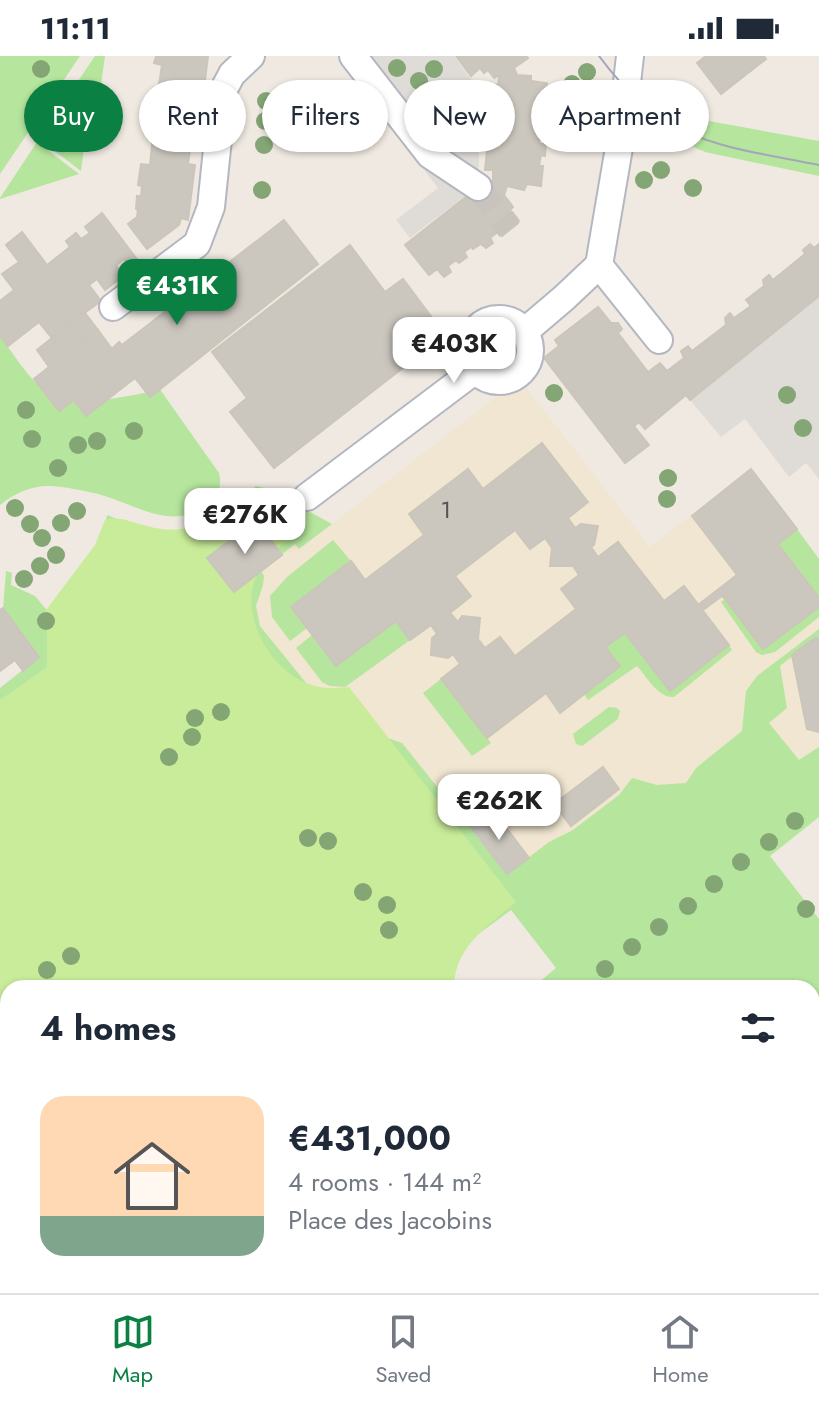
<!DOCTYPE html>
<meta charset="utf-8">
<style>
:root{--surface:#fff;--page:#f6f6f7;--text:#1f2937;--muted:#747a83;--line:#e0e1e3;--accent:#0b8043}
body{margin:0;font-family:Jost,sans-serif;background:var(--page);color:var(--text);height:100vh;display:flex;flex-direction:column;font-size:30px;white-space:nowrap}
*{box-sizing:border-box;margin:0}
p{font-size:26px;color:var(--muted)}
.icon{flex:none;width:44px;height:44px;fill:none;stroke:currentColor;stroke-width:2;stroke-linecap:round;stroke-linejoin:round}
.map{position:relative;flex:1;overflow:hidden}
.panel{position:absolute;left:0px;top:924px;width:820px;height:314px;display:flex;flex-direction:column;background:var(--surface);border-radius:24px 24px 0 0;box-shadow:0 2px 6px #0004}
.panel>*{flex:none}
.guide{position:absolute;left:24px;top:24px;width:772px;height:72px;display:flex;gap:16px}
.price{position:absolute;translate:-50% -68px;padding:0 18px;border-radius:16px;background:#fff;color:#222;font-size:26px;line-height:52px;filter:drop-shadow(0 2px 4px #0008)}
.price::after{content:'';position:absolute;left:50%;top:48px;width:24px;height:18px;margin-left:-12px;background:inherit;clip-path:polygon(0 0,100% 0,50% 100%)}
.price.selected{background:var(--accent);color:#fff}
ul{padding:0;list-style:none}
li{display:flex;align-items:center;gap:24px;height:200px;padding:0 40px}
li span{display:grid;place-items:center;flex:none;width:224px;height:160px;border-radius:24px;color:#555}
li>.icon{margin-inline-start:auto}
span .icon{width:96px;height:96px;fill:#fffc;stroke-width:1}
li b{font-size:34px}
h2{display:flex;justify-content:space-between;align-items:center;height:96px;padding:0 40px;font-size:34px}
.pill{padding:0 28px;border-radius:36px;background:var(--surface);box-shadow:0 2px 6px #0004;font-size:28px;line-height:72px}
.pill.selected{background:var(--accent);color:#fff}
.status{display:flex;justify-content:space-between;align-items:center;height:56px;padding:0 40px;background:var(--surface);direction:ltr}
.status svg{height:22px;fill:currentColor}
.tab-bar{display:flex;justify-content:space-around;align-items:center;height:112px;border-top:2px solid var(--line);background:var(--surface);font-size:22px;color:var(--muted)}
.tab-bar a{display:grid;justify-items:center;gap:4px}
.tab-bar .selected{color:var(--accent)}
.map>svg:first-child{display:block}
.education{fill:#f0e6d1}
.green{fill:#b6e59e}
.pitch{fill:#c9ec9a}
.plaza{fill:#dfdcd8}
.building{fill:#cbc7bf;stroke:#cbc5ba;stroke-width:2;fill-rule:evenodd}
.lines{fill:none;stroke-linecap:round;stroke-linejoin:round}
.minor-tunnel{stroke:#c8c4bd;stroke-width:26;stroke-dasharray:26 13;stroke-linecap:butt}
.minor-casing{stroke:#b4b7c1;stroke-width:30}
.minor{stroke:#fff;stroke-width:26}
.tram{stroke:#a3a6b8;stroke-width:2}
.tree{fill:#84a574}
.labels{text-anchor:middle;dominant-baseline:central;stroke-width:8;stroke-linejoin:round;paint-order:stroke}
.number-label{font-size:24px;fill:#555452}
</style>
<div class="status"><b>11:11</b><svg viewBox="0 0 49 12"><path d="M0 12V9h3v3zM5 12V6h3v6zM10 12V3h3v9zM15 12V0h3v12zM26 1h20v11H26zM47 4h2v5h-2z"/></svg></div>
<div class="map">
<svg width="819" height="1237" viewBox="0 0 819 1237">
<rect width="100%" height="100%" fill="#efe9e1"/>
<!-- education -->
<polygon class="education" points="521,325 650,491 751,413 819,503 819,691 730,752 484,865 157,518 257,439 300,493 488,347"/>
<!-- green -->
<g class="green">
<polygon points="0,0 80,0 0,118"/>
<polygon points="95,0 105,0 95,71 87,71 81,115 39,83"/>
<polygon points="639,21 683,53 709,65 819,85 819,120 705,96 660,76 633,58"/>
<polygon points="37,86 79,118 0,143 0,142"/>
<path d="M0,280c34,46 46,76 110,63 17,-3 32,-4 49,-11l60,85c3,12 0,20 -8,28 -37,35 -77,1 -117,-8 -13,-3 -29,-6 -43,-7 -19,-1 -36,7 -51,19z"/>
<path d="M256,430l12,3 64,35 -33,25 -4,-5 -34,27 3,5 -1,9 -7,21 4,20 55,68 70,43 17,6 105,131 42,-32 24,-12 46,-35 13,-17 25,7 29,-2 10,-15 46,-37 4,-40 11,-15 62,-47v10l-4,-1 -35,28 7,42 -18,15 30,37 20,-13v70l-49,39 49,63v172l-7,5v-108h-280l24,-20 -45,-58 -84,62 -337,-375 17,-82c17,7 49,19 67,17 32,-3 58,-27 82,-46z"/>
<polygon points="797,473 819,503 819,542 778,488"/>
<polygon points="333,484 351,505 291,550 307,572 290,585 272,561 270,540 287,521"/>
<polygon points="6,515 12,517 11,529 35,540 80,594 0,855 0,632 39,601 3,552"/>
<polygon points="725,543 763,593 819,551 819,561 775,596 762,599 756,596 721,546"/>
<polygon points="396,565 410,584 345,631 330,630 322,626 296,592 312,579 336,610"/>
<path d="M625,577l45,57 59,-45 3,5 -58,47c-16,1 -27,-20 -37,-31l-49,34 -4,-6 35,-27 -14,-20z"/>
<polygon points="441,623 491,687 472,700 423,637"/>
<polygon points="609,651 617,652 620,655 618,663 582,690 576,688 573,678"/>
<polygon points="138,1230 570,1230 561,1237 129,1237"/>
</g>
<!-- pitch -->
<path class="pitch" d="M261,431l9,4 31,40c-17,13 -35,24 -44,44 -18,39 11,92 49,108 14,6 28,6 43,4l167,215c-28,24 -62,45 -62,86h-446v298h182l-9,7h-181v-593l47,-33v-34l-4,-19 52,-69 10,-25c13,-5 29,3 42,6 47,13 71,-11 107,-37z"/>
<!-- plaza -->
<g class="plaza">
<polygon points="337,0 454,0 481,37 478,130 410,182 396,164 438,132"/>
<polygon points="819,240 819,423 806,407 789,421 745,363 721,381 690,344"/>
</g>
<!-- building -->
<g class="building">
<polygon points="156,0 208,0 205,24 199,23 197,38 203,39 196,93 190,93 188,108 195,109 188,164 181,162 179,169 147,193 128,168 137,161 138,154 136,153 137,140 141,140 142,130 138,129 141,108 150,109 153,78 145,77 152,54 149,52 151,41 157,42 162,9 154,7"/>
<polygon points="456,0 526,0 528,2 514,12 517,19 531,20 531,25 547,27 544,48 540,48 542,70 535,68 533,77 540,78 539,88 546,88 545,100 541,99 539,110 543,110 541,130 527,128 524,134 507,130 504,139 513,151 509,155 518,167 502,180 499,175 490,182 493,187 486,192 481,188 473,193 471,191 464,196 467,201 459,207 456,204 448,210 451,216 444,221 437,213 429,219 405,189 486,125 493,125 493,114 485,114 490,64 484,63 491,28 498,29 499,20 494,21 495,23 488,14 484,17 480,12 471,20"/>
<polygon points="706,0 764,0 766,3 721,38 697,7"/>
<polygon points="102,157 139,206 131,212 124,203 116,209 123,220 105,234 97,223 56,254 68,269 52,282 39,266 8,290 0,280 0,245 14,234 2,218 19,206 6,189 22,176 47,209 70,191 66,185 76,177 81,183 90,177 85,171"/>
<polygon points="284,164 318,208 150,341 135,322 86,360 74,344 59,355 34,323 49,311 37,294 52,282 65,299 98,274 112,293 119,286 122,289"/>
<polygon points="810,188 814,192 819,188 819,240 690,344 686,339 645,373 639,366 634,370 649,389 625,407 544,302 559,290 555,284 598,251 611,267 618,267 622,273 618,277 648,316 660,307 667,315 684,302 681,295 688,290 692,295 726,269 725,262 730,257 734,262 751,250 746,244 764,230 763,224 769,219 773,224 805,198 803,194"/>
<polygon points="350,189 385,236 403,223 445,279 274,412 230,356 247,342 212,296"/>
<polygon points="89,229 101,245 68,269 56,254"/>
<polygon points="85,257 98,274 65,299 52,282"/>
<path d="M542,387l46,59 -20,16 7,10 6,-4 17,2 -4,19 -3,2 7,10 20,-15 46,59 20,-15 45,59 -59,46 -45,-58 -20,14 15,19 -60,47 -14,-20 -59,45 -46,-59 19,-15 -7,-10 -5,4 -17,-3 1,-17 5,-4 -6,-9 -21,15 -14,-19 -60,45 -45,-59 60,-46 14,19 59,-45 -15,-21 59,-45 15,20zM515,474l15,19 15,-11 7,10 -2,18h23l6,9 -18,14 15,20 -61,47 -15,-19 -15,11 -7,-9 2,-21 -18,-2 -4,6 -8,-9 21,-17 -16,-20z"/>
<polygon points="751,413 797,473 778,488 819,542 819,551 763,593 725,543 744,528 692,460"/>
<polygon points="256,464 282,499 234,536 207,502"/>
<polygon points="737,519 744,528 725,543 722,540 703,554 698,549"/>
<polygon points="3,552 39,601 23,615 15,604 0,615 0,554"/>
<polygon points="815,582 819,583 819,676 807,673 792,599"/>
<polygon points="603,711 619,733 571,770 554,748"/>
<polygon points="492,753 529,802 507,818 470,770"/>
</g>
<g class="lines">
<!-- minor-tunnel -->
<polyline class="minor-tunnel" points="478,131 510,173"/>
<defs>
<g id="minor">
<polyline points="353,0 430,99 478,131"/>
<polyline points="599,209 659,284"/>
<polyline points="113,251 197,188 211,151 223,35 232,18 251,0"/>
<circle cx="499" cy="294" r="31"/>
<polyline points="524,276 564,242 599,209 621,80 630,0"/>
<polyline points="307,441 474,315"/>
</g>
</defs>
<!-- minor casing -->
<use href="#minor" class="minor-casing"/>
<!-- minor -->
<use href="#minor" class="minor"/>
<!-- tram -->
<path class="tram" d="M599,0c65,88 120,89 220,109"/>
</g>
<!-- trees -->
<g class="tree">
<circle cx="397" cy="12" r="9"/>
<circle cx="41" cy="13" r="9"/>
<circle cx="434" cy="13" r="9"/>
<circle cx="587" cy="16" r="9"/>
<circle cx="419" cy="25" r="9"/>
<circle cx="572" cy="28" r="9"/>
<circle cx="266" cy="45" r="9"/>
<circle cx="332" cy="52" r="9"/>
<circle cx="442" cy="56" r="9"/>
<circle cx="87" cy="61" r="9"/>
<circle cx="265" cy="65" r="9"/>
<circle cx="111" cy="66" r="9"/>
<circle cx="591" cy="72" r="9"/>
<circle cx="440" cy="80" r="9"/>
<circle cx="264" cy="89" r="9"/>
<circle cx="661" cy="114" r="9"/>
<circle cx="644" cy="124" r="9"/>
<circle cx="693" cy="132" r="9"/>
<circle cx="262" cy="134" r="9"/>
<circle cx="554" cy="337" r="9"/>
<circle cx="787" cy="339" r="9"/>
<circle cx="26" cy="354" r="9"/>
<circle cx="803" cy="372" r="9"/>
<circle cx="134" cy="375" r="9"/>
<circle cx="32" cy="383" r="9"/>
<circle cx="97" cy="385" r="9"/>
<circle cx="78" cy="389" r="9"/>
<circle cx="58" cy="412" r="9"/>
<circle cx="668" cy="422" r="9"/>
<circle cx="667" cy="443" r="9"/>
<circle cx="15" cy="452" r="9"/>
<circle cx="77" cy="455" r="9"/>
<circle cx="61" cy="467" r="9"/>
<circle cx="30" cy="468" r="9"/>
<circle cx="42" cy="482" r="9"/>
<circle cx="56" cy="499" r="9"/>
<circle cx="40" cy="510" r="9"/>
<circle cx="24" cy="523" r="9"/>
<circle cx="46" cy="565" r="9"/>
<circle cx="221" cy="656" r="9"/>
<circle cx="195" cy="662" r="9"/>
<circle cx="192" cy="681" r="9"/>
<circle cx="169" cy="701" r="9"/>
<circle cx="795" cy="765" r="9"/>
<circle cx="308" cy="782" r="9"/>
<circle cx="328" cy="785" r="9"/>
<circle cx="769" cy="786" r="9"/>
<circle cx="741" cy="806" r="9"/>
<circle cx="714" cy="828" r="9"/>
<circle cx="363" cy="836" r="9"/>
<circle cx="387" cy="849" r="9"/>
<circle cx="688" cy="850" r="9"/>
<circle cx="806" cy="853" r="9"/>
<circle cx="659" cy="871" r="9"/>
<circle cx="389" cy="874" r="9"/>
<circle cx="632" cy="891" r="9"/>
<circle cx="71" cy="900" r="9"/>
<circle cx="605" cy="913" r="9"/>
<circle cx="47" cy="914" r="9"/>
</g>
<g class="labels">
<!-- number labels -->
<g class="number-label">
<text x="446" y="453">1</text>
</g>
</g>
</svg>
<b class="price selected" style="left:177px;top:271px">€431K</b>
<b class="price" style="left:454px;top:329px">€403K</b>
<b class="price" style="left:245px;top:500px">€276K</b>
<b class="price" style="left:499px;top:786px">€262K</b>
<div class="guide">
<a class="pill selected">Buy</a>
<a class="pill">Rent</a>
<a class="pill">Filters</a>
<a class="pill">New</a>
<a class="pill">Apartment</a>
</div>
<section class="panel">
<h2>4 homes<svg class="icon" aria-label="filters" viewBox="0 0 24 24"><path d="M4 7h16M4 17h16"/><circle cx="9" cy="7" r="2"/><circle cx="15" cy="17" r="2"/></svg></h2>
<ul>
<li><span style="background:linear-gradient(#ffd9b3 75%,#7fa58c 0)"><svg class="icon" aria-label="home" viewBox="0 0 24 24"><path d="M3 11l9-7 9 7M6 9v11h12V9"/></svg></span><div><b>€431,000</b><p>4 rooms · 144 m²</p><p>Place des Jacobins</p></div></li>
</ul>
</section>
</div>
<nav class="tab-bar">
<a class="selected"><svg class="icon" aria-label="map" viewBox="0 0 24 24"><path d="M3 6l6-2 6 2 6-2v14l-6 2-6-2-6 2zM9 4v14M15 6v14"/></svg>Map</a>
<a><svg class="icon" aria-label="saved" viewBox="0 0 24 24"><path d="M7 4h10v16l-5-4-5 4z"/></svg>Saved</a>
<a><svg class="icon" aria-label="home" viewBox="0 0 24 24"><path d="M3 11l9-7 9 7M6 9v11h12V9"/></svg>Home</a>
</nav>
